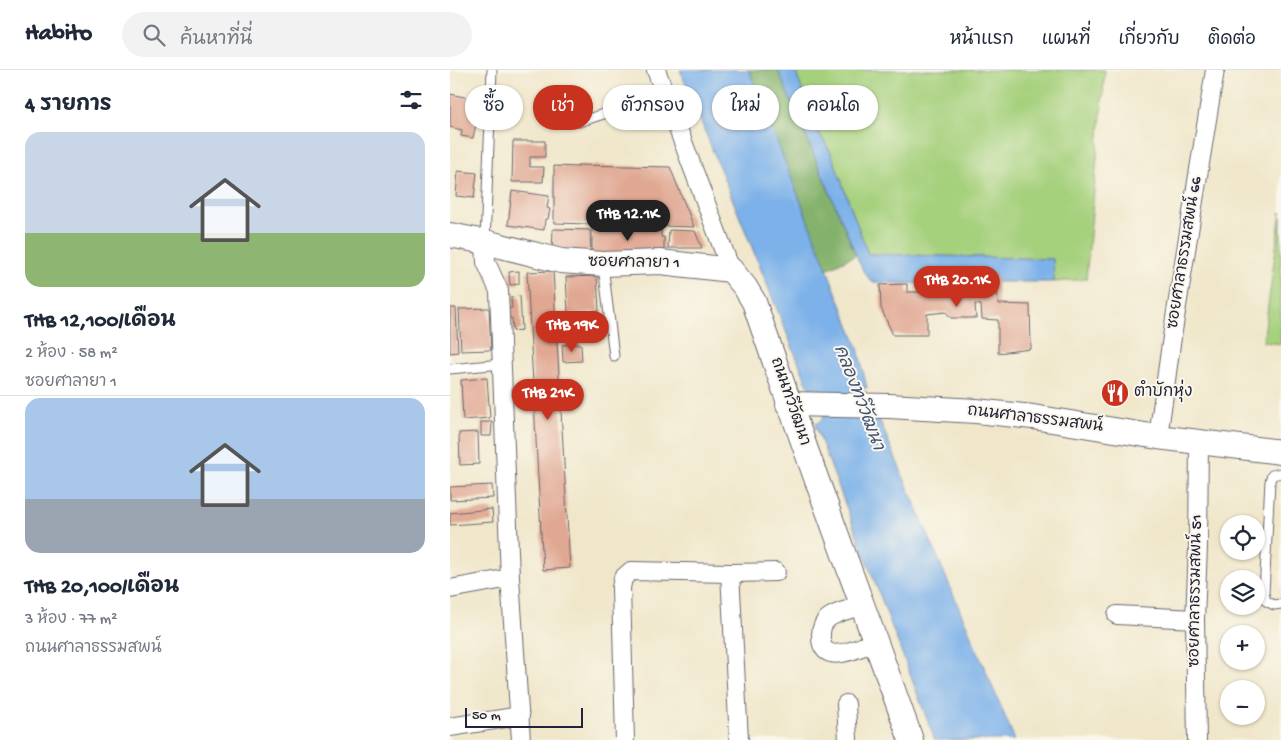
<!DOCTYPE html>
<html lang="th">
<meta charset="utf-8">
<style>
:root{--surface:#fff;--page:#f2f2f3;--text:#1f2937;--muted:#747a83;--line:#e0e1e3;--accent:#c8321e}
body{margin:0;font-family:"Gochi Hand","Playpen Sans Thai",sans-serif;background:var(--page);color:var(--text);height:100vh;display:flex;flex-direction:column;font-size:19px;white-space:nowrap}
*{box-sizing:border-box;margin:0}
p{font-size:16px;color:var(--muted)}
.icon{flex:none;width:28px;height:28px;fill:none;stroke:currentColor;stroke-width:2;stroke-linecap:round;stroke-linejoin:round}
.map{position:relative;flex:1;overflow:hidden}
.details{display:flex;flex-direction:column;background:var(--surface);width:450px}
.details>*{flex:none}
.hud{position:absolute;left:15px;top:15px;width:475px;height:45px;display:flex;gap:10px}
.fabs{position:absolute;left:770px;top:445px;display:grid;gap:10px}
.fabs a{display:grid;place-items:center;width:45px;height:45px;border-radius:50%;background:var(--surface);box-shadow:0 1px 4px #0004;font-size:25px}
.scale{position:absolute;left:15px;bottom:12px;width:118px;box-sizing:border-box;padding-left:5px;border:2px solid #22223b;border-top:0;font-size:14px;line-height:18px;white-space:nowrap;color:#22223b;-webkit-text-stroke:4px #fbf7ec;paint-order:stroke}
.price{position:absolute;translate:-50% -42px;padding:0 11px;border-radius:18px;background:var(--accent);color:#fff;font-size:16px;line-height:32px;filter:drop-shadow(0 1px 2px #0008)}
.price::after{content:'';position:absolute;left:50%;top:30px;width:15px;height:11px;margin-left:-8px;background:inherit;clip-path:polygon(0 0,100% 0,50% 100%)}
.price.current{background:#222;color:#fff}
ul{padding:0;list-style:none}
li{display:grid;align-content:center;gap:10px;height:265px;padding:0 25px}
li+li{border-top:1px solid var(--line)}
li span{display:grid;place-items:center;height:155px;border-radius:15px;color:#555}
li>.icon{margin-inline-start:auto}
span .icon{width:90px;height:90px;fill:#fffc;stroke-width:1}
li b{font-size:21px}
h2{display:flex;justify-content:space-between;align-items:center;height:60px;padding:0 25px;font-size:21px}
.pill{padding:0 18px;border-radius:22px;background:var(--surface);box-shadow:0 1px 4px #0004;font-size:18px;line-height:45px}
.pill.current{background:var(--accent);color:#fff}
header{display:flex;align-items:center;gap:30px;box-sizing:border-box;height:70px;padding:0 25px;background:var(--surface);border-bottom:1px solid var(--line)}
header strong{font-size:24px}
nav{display:flex;gap:28px;margin-inline-start:auto;font-size:18px}
.search{width:350px;height:45px;background:var(--page);display:flex;align-items:center;gap:12px;box-sizing:border-box;padding:0 18px;border-radius:28px;color:var(--muted);font-size:19px}
main{display:flex;flex:1;min-height:0}
.map>svg:first-child{display:block}
.green{fill:#a5d07c;stroke:#64795c}
.forest{fill:#84b26c;stroke:#536a54}
.water{fill:#7cb1e9;stroke:#4f6a92}
.building{fill:#e0a792}
.lines{fill:none;stroke-linecap:round;stroke-linejoin:round}
.lane-casing{stroke:#6a676d;stroke-width:11}
.street-casing{stroke:#6a676d;stroke-width:20}
.secondary-casing{stroke:#6a676d;stroke-width:26}
.lane{stroke:#fff;stroke-width:9}
.street{stroke:#fff;stroke-width:18}
.secondary{stroke:#fff;stroke-width:24}
.labels{text-anchor:middle;dominant-baseline:central;stroke-width:4;stroke-linejoin:round;paint-order:stroke}
.street-label{font-size:16px;fill:#22223b;stroke:#fbf7ec}
.poi-label{font-size:16px;fill:#22223b;stroke:#fbf7ec;text-anchor:start}
.water-label{font-size:18px;font-style:italic;fill:#425478;stroke:#fbf7ec}
</style>
<header>
<strong>Habito</strong>
<div class="search"><svg class="icon" aria-label="search" viewBox="0 0 24 24"><circle cx="10" cy="10" r="6"/><path d="M15 15l6 6"/></svg>ค้นหาที่นี่</div>
<nav><a>หน้าแรก</a><a>แผนที่</a><a>เกี่ยวกับ</a><a>ติดต่อ</a></nav>
</header>
<main>
<section class="details">
<h2>4 รายการ<svg class="icon" aria-label="filters" viewBox="0 0 24 24"><path d="M4 7h16M4 17h16"/><circle cx="9" cy="7" r="2"/><circle cx="15" cy="17" r="2"/></svg></h2>
<ul>
<li><span style="background:linear-gradient(#c9d6e8 65%,#8fb573 0)"><svg class="icon" aria-label="home" viewBox="0 0 24 24"><path d="M3 11l9-7 9 7M6 9v11h12V9"/></svg></span><div><b>THB 12,100/เดือน</b><p>2 ห้อง · 58 m²</p><p>ซอยศาลายา 1</p></div></li>
<li><span style="background:linear-gradient(#a9c7e8 65%,#9aa5b1 0)"><svg class="icon" aria-label="home" viewBox="0 0 24 24"><path d="M3 11l9-7 9 7M6 9v11h12V9"/></svg></span><div><b>THB 20,100/เดือน</b><p>3 ห้อง · 77 m²</p><p>ถนนศาลาธรรมสพน์</p></div></li>
</ul>
</section>
<div class="map">
<svg width="831" height="670" viewBox="0 0 831 670">
<rect width="100%" height="100%" fill="#fbf7ec"/>
<filter id="ink" filterUnits="userSpaceOnUse"><feTurbulence type="fractalNoise" baseFrequency=".02" numOctaves="2"/><feDisplacementMap in="SourceGraphic" scale="10" xChannelSelector="R" yChannelSelector="G"/><feConvolveMatrix kernelMatrix="1 2 1 2 8 2 1 2 1" color-interpolation-filters="sRGB"/></filter>
<filter id="wash" filterUnits="userSpaceOnUse"><feTurbulence type="fractalNoise" baseFrequency=".0096" numOctaves="4" result="noise"/><feDisplacementMap in="SourceGraphic" scale="20" xChannelSelector="R" yChannelSelector="G"/><feGaussianBlur stdDeviation="1.12" result="paint"/><feColorMatrix in="noise" values="0 0 0 0 0 0 0 0 0 0 0 0 0 0 0 0 0 1.4 0 .05"/><feComposite in="paint" operator="in"/></filter>
<g filter="url(#wash)">
<rect width="100%" height="100%" fill="#f0e7cb"/>
<!-- green -->
<g class="green">
<polygon points="345,0 655,0 636,209 604,212 602,189 418,184 381,83 364,54"/>
<polygon points="831,142 831,274 813,272"/>
</g>
<!-- forest -->
<polygon class="forest" points="299,0 328,0 406,185 377,199"/>
<!-- water -->
<g class="water">
<polygon points="230,0 299,0 408,278 417,318 410,318 418,346 429,349 565,670 485,670 365,355 374,348 369,318 359,318"/>
<polygon points="328,0 345,0 364,54 381,83 418,184 603,189 604,212 547,212 547,206 477,206 477,214 422,212 413,201"/>
</g>
<g id="blocks">
<!-- building -->
<g class="building">
<polygon points="0,24 24,29 21,41 25,42 22,53 26,54 23,68 11,66 12,60 0,57"/>
<polygon points="63,71 95,71 95,87 80,87 80,97 94,97 93,112 62,112"/>
<polygon points="128,95 220,97 244,157 104,153 104,96 128,97"/>
<polygon points="8,101 27,103 24,128 6,126"/>
<polygon points="62,121 99,126 97,138 100,139 98,149 95,149 94,160 58,155"/>
<polygon points="142,158 211,158 211,167 214,167 214,185 142,185"/>
<polygon points="103,159 140,160 141,184 102,183"/>
<polygon points="219,160 245,161 252,178 218,178"/>
<polygon points="69,201 69,214 60,215 59,202"/>
<polygon points="103,201 120,498 93,500 77,202"/>
<polygon points="147,206 149,241 118,243 116,207"/>
<polygon points="477,206 547,206 548,234 580,235 581,279 548,283 548,250 532,249 531,235 525,234 526,248 501,248 496,242 477,244 477,265 443,265 431,238 430,215 457,214 457,222 478,222"/>
<polygon points="70,226 72,260 63,261 62,248 57,249 57,239 62,238 61,227"/>
<polygon points="0,238 6,238 8,282 0,283"/>
<polygon points="39,238 41,280 11,281 9,239"/>
<polygon points="152,245 152,255 120,256 120,246"/>
<polygon points="131,274 132,291 113,292 112,275"/>
<polygon points="37,308 40,348 13,350 11,310"/>
<polygon points="31,352 42,352 41,366 31,366"/>
<polygon points="28,362 29,394 10,395 9,363"/>
<polygon points="42,415 43,428 0,430 0,417"/>
<polygon points="42,439 43,452 0,455 0,443"/>
</g>
</g>
</g>
<g filter="url(#ink)">
<use href="#blocks" fill-opacity="0" stroke="#6a676d" stroke-width="1"/>
<g class="lines">
<defs>
<g id="lane">
<polyline points="129,52 215,24"/>
<polyline points="35,172 42,0"/>
<polyline points="153,195 164,286"/>
<polyline points="0,299 51,294"/>
<polyline points="831,403 822,405 820,411 814,523 816,531 824,535 831,534"/>
</g>
<g id="street">
<polyline points="206,0 281,200"/>
<polyline points="35,172 36,192 49,221 60,508 71,670"/>
<polyline points="708,367 722,267 765,0"/>
<polyline points="280,503 289,670"/>
<polyline points="0,519 60,508"/>
<path d="M413,535c-10,4 -24,6 -33,12 -6,4 -9,11 -9,17 -2,35 38,14 55,7"/>
<polyline points="667,545 745,549"/>
<polyline points="396,634 398,670"/>
<polyline points="0,657 70,646"/>
<polyline points="175,670 171,518 173,508 181,501 280,503 326,502"/>
<polyline points="747,670 745,549 748,476 749,372"/>
</g>
<g id="secondary">
<path d="M0,165l35,7 76,19 42,3 57,-2 71,8 14,17 9,15c50,147 105,292 157,438"/>
<polyline points="338,334 439,336 526,341 583,347 708,367 831,382"/>
</g>
</defs>
<!-- lane casing -->
<use href="#lane" class="lane-casing"/>
<!-- street casing -->
<use href="#street" class="street-casing"/>
<!-- secondary casing -->
<use href="#secondary" class="secondary-casing"/>
<!-- lane -->
<use href="#lane" class="lane"/>
<!-- street -->
<use href="#street" class="street"/>
<!-- secondary -->
<use href="#secondary" class="secondary"/>
</g>
</g>
<!-- icons -->
<defs>
<symbol id="restaurant-disc" viewBox="-11 -11 22 22"><circle r="9.5" fill="#c8321e" stroke="#fbf7ec"/><path d="M-5-6h1v4h1v-4h1v4h1v-4h1v5L-1.5 .5V6h-2V.5L-5-1ZM5-6V6H3V1.5H1.5Q1.5-4 5-6Z" fill="#fff"/></symbol>
</defs>
<g fill-rule="evenodd">
<use href="#restaurant-disc" x="649" y="307" width="32" height="32"/>
</g>
<g class="labels">
<!-- street labels -->
<g class="street-label">
<text transform="translate(736 183) rotate(-81)">ซอยศาลาธรรมสพน์ 66</text>
<text transform="translate(184 194) rotate(1)">ซอยศาลายา 1</text>
<text transform="translate(339 332) rotate(71)">ถนนทวีวัฒนา</text>
<text transform="translate(585 350) rotate(7)">ถนนศาลาธรรมสพน์</text>
<text transform="translate(747 521) rotate(-89)">ซอยศาลาธรรมสพน์ 51</text>
</g>
<!-- poi labels -->
<g class="poi-label">
<text x="684" y="323">ตำบักหุ่ง</text>
</g>
<!-- water labels -->
<g class="water-label">
<text transform="translate(408 328) rotate(69)">คลองทวีวัฒนา</text>
</g>
</g>
</svg>
<div class="fabs">
<a><svg class="icon" aria-label="locate" viewBox="0 0 24 24"><circle cx="12" cy="12" r="6"/><path d="M12 2v4M12 18v4M2 12h4M18 12h4"/></svg></a>
<a><svg class="icon" aria-label="layers" viewBox="0 0 24 24"><path d="M12 4l9 5-9 5-9-5zM3 14l9 5 9-5"/></svg></a>
<a>+</a>
<a>−</a>
</div>
<div class="scale">50 m</div>
<b class="price current" style="left:178px;top:172px">THB 12.1K</b>
<b class="price" style="left:507px;top:238px">THB 20.1K</b>
<b class="price" style="left:122px;top:283px">THB 19K</b>
<b class="price" style="left:98px;top:351px">THB 21K</b>
<div class="hud">
<a class="pill">ซื้อ</a>
<a class="pill current">เช่า</a>
<a class="pill">ตัวกรอง</a>
<a class="pill">ใหม่</a>
<a class="pill">คอนโด</a>
</div>
</div>
</main>
